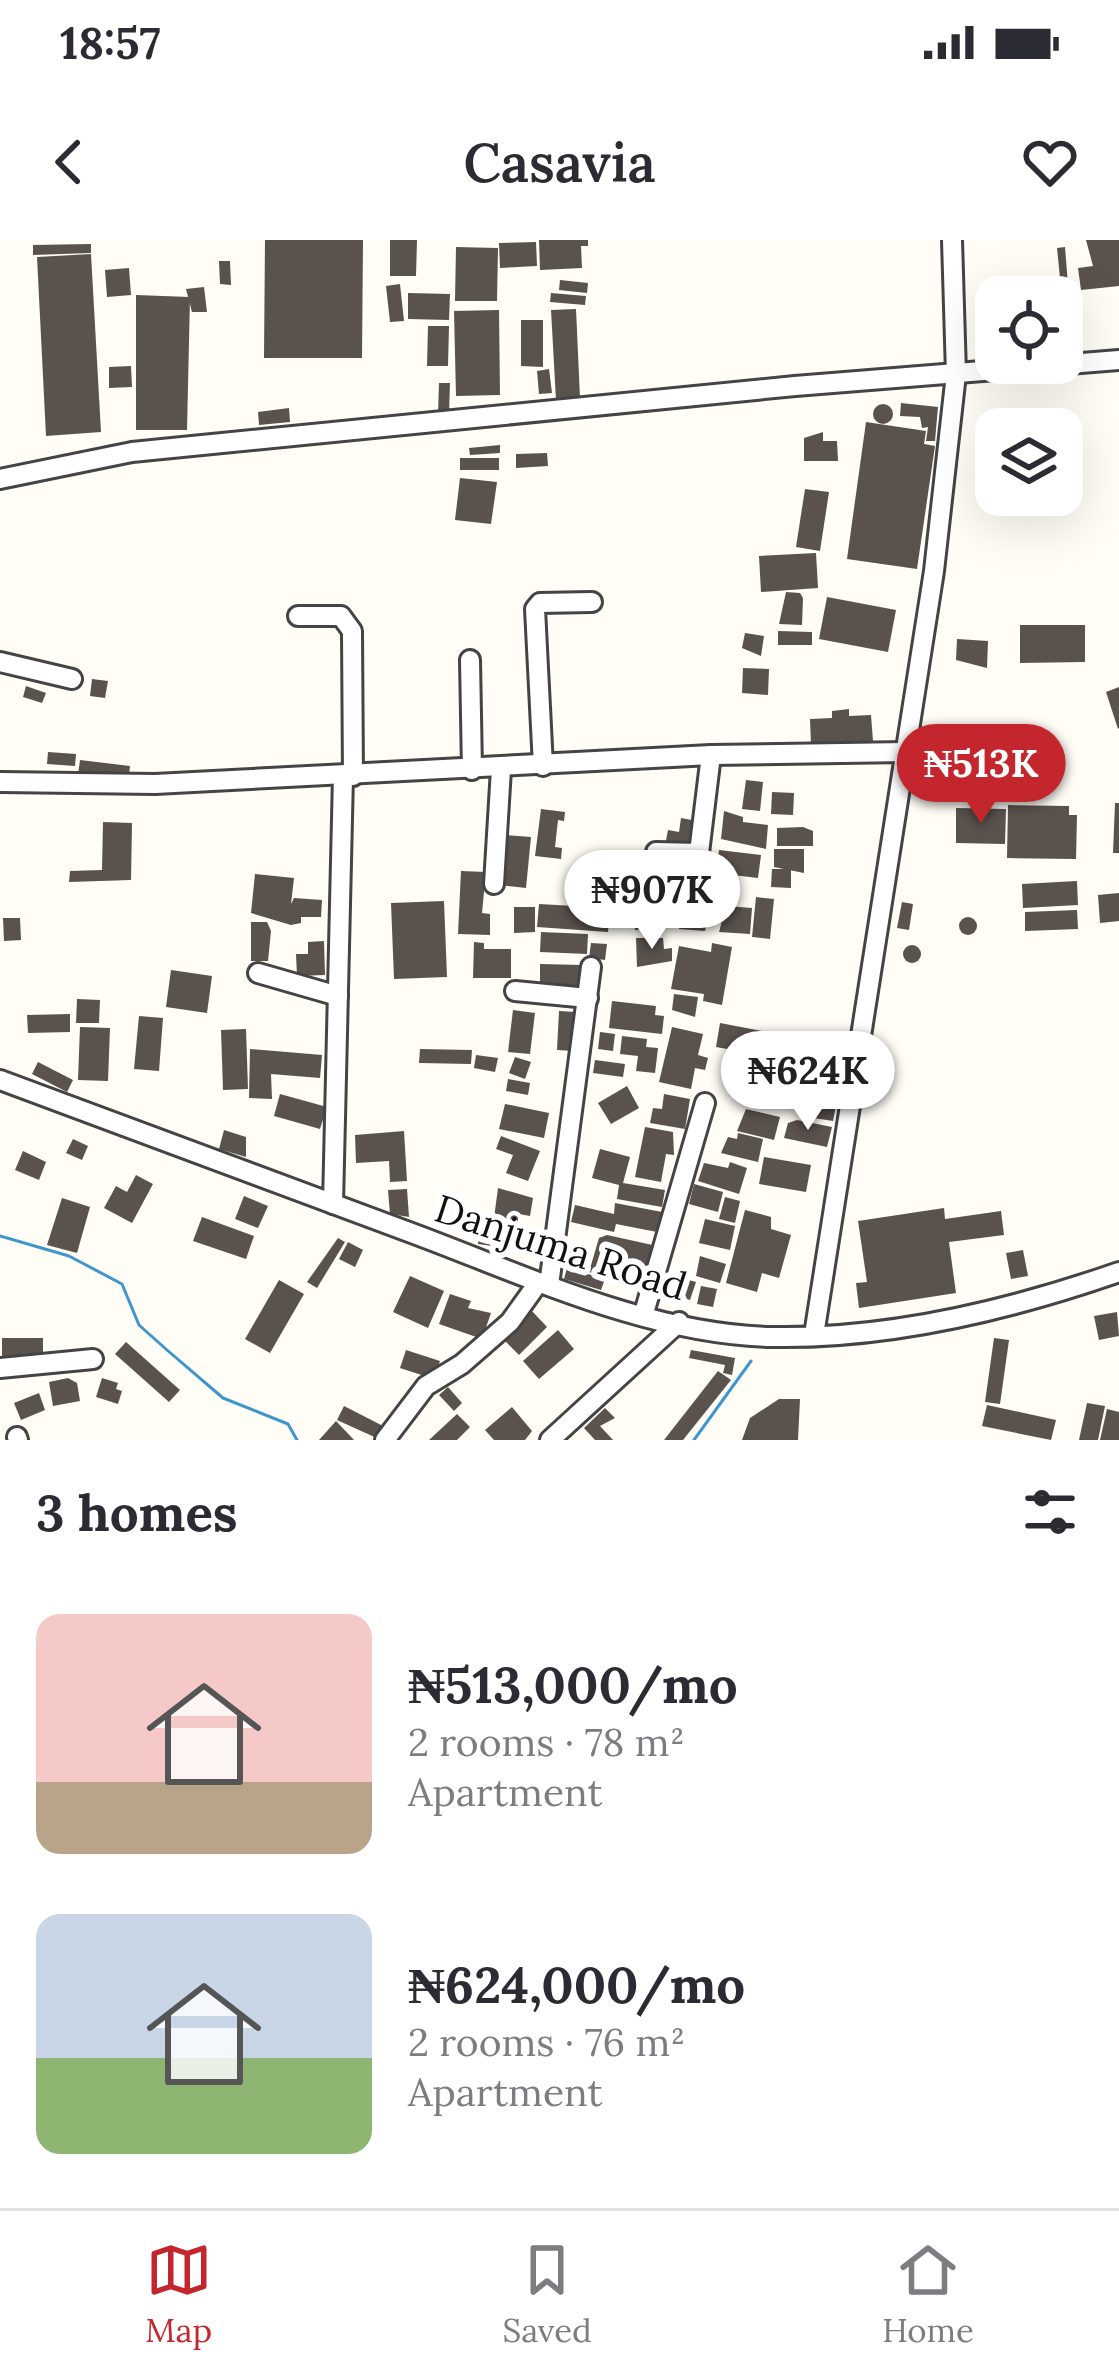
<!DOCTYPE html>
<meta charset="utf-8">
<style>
:root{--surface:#fff;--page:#f7f7f7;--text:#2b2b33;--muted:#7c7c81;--line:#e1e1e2;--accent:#c4262e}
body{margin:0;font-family:Lora,serif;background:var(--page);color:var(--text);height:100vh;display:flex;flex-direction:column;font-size:45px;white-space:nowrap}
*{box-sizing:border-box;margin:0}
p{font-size:39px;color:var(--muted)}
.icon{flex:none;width:66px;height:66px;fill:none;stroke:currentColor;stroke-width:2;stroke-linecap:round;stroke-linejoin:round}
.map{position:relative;height:1200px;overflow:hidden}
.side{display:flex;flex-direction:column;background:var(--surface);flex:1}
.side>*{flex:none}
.buttons{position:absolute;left:975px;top:36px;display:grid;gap:24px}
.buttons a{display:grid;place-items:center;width:108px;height:108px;border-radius:24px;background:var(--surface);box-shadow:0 12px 48px #0002;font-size:60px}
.price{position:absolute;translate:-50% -102px;padding:0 27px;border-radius:42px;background:#fff;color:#222;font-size:39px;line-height:78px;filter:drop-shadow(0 3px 6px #0008)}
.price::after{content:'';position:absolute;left:50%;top:72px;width:36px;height:27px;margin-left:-18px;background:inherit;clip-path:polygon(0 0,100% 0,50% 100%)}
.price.active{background:var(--accent);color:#fff}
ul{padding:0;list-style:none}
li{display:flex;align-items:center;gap:36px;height:300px;padding:0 36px}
li span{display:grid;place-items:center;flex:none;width:336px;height:240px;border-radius:24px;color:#555}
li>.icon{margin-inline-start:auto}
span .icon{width:144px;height:144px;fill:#fffc;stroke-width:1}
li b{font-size:51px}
h2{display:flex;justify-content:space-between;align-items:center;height:144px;padding:0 36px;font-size:51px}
.status{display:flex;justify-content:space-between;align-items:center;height:84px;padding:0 60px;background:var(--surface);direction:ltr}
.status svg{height:33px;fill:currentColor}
header{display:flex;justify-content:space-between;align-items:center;height:156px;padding:0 36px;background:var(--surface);font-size:54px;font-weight:600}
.dock{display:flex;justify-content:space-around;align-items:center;height:168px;border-top:3px solid var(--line);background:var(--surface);font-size:33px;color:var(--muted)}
.dock a{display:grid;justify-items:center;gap:6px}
.dock .active{color:var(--accent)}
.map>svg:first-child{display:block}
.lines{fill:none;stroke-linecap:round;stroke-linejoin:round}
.stream{stroke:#3f96cf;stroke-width:3}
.building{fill:#5a524d}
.minor-casing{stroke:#444;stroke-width:24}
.minor{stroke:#fff;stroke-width:18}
.labels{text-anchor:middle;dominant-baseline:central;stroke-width:12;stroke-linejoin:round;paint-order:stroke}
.street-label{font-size:39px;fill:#111;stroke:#fff}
</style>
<div class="status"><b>18:57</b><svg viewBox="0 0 49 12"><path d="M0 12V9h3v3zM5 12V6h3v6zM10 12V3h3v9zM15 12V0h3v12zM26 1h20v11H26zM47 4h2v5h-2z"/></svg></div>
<header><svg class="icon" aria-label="back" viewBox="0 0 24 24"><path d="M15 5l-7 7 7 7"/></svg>Casavia<svg class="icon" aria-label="heart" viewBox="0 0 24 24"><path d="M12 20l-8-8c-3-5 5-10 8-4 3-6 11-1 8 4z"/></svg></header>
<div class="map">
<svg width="1119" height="1200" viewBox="0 0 1119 1200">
<rect width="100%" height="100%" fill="#fffdf5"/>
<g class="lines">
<!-- stream -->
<g class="stream">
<polyline points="0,996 69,1016 122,1044 139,1085 167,1110 223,1158 288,1184 297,1200"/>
<polyline points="694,1200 751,1121"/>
</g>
</g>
<!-- building -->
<g class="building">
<polygon points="265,0 363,0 362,118 264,118"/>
<polygon points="390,0 417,0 416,36 390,36"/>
<polygon points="539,0 588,0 588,6 581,6 582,28 540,30"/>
<polygon points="1086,0 1119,0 1119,46 1081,50 1078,28 1093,26"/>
<polygon points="536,2 537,26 500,28 499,3"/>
<polygon points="91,4 91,13 33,15 33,5"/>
<polygon points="456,7 498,8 497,61 455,61"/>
<polygon points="1065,7 1069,58 1062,58 1057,8"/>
<polygon points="91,14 101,192 46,196 37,17"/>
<polygon points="219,21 230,21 231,45 220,44"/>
<polygon points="129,28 131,55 107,57 105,30"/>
<polygon points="560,40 588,43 587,53 559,50"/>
<polygon points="400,44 404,81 390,82 386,46"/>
<polygon points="204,47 207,72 192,72 186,49"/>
<polygon points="408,53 450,54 449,80 408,79"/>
<polygon points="551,53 586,56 585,65 550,62"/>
<polygon points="136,55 190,57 187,190 136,190"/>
<polygon points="576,69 580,158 556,160 551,70"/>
<polygon points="499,70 500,155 456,156 454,71"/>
<polygon points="521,80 543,80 543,127 521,126"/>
<polygon points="428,86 449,86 448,126 427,126"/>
<polygon points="131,126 132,147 109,148 109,127"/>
<polygon points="549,129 552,153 539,154 537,131"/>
<polygon points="439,143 450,143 449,174 438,174"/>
<polygon points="901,163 938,167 935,201 926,201 928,187 922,188 920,177 900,176"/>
<circle cx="883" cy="174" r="10"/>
<polygon points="289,168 290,182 259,185 258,172"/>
<polygon points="866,182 926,191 924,204 935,206 917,329 847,319"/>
<polygon points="823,192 823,201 837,201 838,221 804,221 804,198"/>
<polygon points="500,205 500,213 470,215 469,208"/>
<polygon points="547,213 548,226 516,228 516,214"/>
<rect x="460" y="218" width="39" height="12"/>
<polygon points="460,238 497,242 491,284 455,280"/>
<polygon points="805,249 829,252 820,311 796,307"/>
<polygon points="816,313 818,348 761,352 759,316"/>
<polygon points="786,352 800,353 803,358 802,385 779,384"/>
<polygon points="827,357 896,370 888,412 819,399"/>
<polygon points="1020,385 1085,385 1085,422 1020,423"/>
<polygon points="778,391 812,392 812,405 778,405"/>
<polygon points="745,393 764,396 761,416 742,408"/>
<polygon points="957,399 988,401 987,428 956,420"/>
<polygon points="743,428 769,429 768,455 742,453"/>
<polygon points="92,439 108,441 105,458 90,456"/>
<polygon points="26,446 46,453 42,463 23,457"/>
<polygon points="1119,447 1119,488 1118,489 1106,452"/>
<polygon points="849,469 849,476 871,475 873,501 811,505 810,479 832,478 832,471"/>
<polygon points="48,512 76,514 75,526 47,524"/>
<polygon points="80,520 130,526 128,542 78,535"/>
<polygon points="954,539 955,559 938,559 938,540"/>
<polygon points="746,540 763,542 760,571 742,569"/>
<polygon points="772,552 794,553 793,575 771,574"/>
<polygon points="1115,563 1119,563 1119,613 1113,613"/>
<polygon points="1008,565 1069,566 1069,575 1077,575 1076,619 1007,618"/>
<polygon points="956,568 1006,569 1005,604 956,603"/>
<polygon points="541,569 565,572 564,581 558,580 555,607 562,608 561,619 535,616"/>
<polygon points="724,571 743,577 743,582 768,585 766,609 721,599"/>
<polygon points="681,578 697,581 693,610 665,606 668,590 679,592"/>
<polygon points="103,582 132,583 131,640 69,642 70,631 102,630"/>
<polygon points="803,587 813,591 813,606 777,606 777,588"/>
<polygon points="505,595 531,597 526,648 500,645"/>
<polygon points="774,609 804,609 804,633 774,627"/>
<polygon points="719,610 761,615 758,638 716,633"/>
<polygon points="598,626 611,628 603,659 581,661 583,638 599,639"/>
<polygon points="689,629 697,662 694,670 677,672 671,631"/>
<polygon points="772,629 791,629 791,648 771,647"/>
<polygon points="461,631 486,632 482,673 490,674 490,695 458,694"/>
<polygon points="255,634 294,638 291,664 294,658 322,660 321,677 301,677 301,683 291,685 251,673"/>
<polygon points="1077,641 1078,665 1023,668 1022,644"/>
<polygon points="1119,653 1119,681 1100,683 1098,655"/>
<polygon points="667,654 669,687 635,690 634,662 640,662 640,656"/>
<polygon points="756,657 774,659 770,699 752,697"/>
<polygon points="444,661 447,737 394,739 391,663"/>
<polygon points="902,662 913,664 909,690 897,688"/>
<polygon points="539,664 610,668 608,692 537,687"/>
<polygon points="726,666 752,668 750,694 719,692"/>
<polygon points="514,667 535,667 535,692 514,693"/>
<polygon points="1077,670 1078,689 1025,691 1025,672"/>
<circle cx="968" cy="686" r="9"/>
<polygon points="680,677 707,680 705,691 679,689"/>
<polygon points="3,678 20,678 21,700 4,701"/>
<polygon points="251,682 267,682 271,691 268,721 251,721"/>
<polygon points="541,692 588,694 587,714 540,712"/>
<polygon points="636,698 663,698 664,709 672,708 672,721 637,727"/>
<polygon points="324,701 325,735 297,736 296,714 308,714 308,702"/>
<polygon points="474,702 484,703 484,709 511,709 511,738 473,738"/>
<polygon points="591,703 607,704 605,720 589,718"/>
<polygon points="712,703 732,707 722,765 703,761 704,754 671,749 679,706 711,712"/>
<circle cx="912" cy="714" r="9"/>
<polygon points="540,724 582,725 581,748 540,747"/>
<polygon points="171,730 212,736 207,773 166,767"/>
<polygon points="674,754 698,757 695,777 672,770"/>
<polygon points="77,759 100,760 99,783 76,783"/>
<polygon points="612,761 656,766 655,775 664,776 662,794 609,788"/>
<polygon points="513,770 535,773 530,814 508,812"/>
<polygon points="559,771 576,772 574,811 557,810"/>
<polygon points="70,774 70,792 28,793 27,775"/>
<polygon points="139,776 163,778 159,831 134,829"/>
<polygon points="720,783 762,791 758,814 782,818 779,837 735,829 738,811 716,807"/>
<polygon points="80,787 110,788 108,841 78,840"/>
<polygon points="672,787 703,794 698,815 708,818 705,830 695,828 691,849 659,842"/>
<polygon points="246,789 248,849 223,850 221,790"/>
<polygon points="600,792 615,794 613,811 598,809"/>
<polygon points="622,796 647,799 646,807 658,808 655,833 636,831 638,816 620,814"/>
<polygon points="250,809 322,815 320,838 271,834 272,859 249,858"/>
<polygon points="420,809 472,810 471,824 419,823"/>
<polygon points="476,815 498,818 495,832 474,828"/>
<polygon points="515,817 531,822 525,839 509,833"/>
<polygon points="595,820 625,824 623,837 593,833"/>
<polygon points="810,821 843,827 833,881 801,876"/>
<polygon points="38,822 73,840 67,852 32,834"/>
<polygon points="508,839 530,843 528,855 506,851"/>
<polygon points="627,846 639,868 611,884 598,863"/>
<polygon points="280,854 327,867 320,889 274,876"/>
<polygon points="664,854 690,859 685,889 650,883 653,868 662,869"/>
<polygon points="505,864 549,873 544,898 499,889"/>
<polygon points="746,869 780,877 774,900 737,891"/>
<polygon points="797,880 832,887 827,907 784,898 788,883"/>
<polygon points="645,887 673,892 674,915 666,914 661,942 635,937"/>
<polygon points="224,890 246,897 246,917 219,909"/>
<polygon points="404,891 407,941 390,942 389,921 356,923 355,895"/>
<polygon points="738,893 763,899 758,922 721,913 728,897 737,899"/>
<polygon points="501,896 540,911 528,941 506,933 513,915 496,909"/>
<polygon points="73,899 88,906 82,920 66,913"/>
<polygon points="600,909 630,917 623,943 665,950 662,967 617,959 619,945 592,938"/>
<polygon points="23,911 46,922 39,940 15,930"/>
<polygon points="764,917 811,925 806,952 759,944"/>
<polygon points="730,922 747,928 739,954 698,941 704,923 728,928"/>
<polygon points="136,935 153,944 132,983 104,968 116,946 127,952"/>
<polygon points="694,944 723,952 718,972 689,964"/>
<polygon points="498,948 533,958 530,976 519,974 518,982 494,978"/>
<polygon points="407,949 409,977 390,974 388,950"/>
<polygon points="244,956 268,966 258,988 235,979"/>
<polygon points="725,957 740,961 735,983 719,979"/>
<polygon points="62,958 90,967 77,1013 47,1005"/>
<polygon points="615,963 662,972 657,992 616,984 614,992 571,982 575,965 614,974"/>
<polygon points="944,968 945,979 1001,971 1004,995 949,1002 956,1053 859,1068 856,1043 867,1042 858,981"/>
<polygon points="745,970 771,977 771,989 791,995 779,1038 762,1033 757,1052 726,1043"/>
<polygon points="202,977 254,996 246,1019 193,1001"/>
<polygon points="705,979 735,986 730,1010 699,1003"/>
<polygon points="481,982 537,990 534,1012 478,1004"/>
<polygon points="607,995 657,1006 652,1028 609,1018 604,1037 589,1032 599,998"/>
<polygon points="338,998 345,1002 317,1048 307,1042"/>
<polygon points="348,1002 363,1010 355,1027 339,1019"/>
<polygon points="1023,1010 1028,1036 1011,1039 1006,1013"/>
<polygon points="700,1016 726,1024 720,1043 696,1036"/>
<polygon points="567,1028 605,1039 601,1050 564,1039"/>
<polygon points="410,1036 444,1051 428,1088 393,1072"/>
<polygon points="678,1037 696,1042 690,1060 672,1054"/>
<polygon points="279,1040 304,1054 270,1113 245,1099"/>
<polygon points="701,1046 717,1049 713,1067 697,1064"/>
<polygon points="450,1054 471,1061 468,1068 491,1073 482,1099 439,1084"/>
<polygon points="531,1070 547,1087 519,1115 502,1098"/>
<polygon points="1117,1072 1119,1096 1099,1100 1094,1076"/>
<polygon points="558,1090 574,1109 539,1139 523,1121"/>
<rect x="2" y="1098" width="41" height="21"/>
<polygon points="994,1098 1009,1100 1000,1164 985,1162"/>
<polygon points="126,1102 180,1150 169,1162 115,1114"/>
<polygon points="406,1110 440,1121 434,1139 400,1128"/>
<polygon points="691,1110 735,1118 732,1135 723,1133 725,1125 689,1118"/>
<polygon points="718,1131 731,1140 683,1200 664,1200"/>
<polygon points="68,1138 77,1143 80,1161 53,1166 49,1142"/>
<polygon points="102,1138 118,1143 116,1149 122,1151 118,1164 96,1157"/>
<polygon points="448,1147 462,1163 454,1171 439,1155"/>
<polygon points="39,1153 45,1170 21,1180 14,1163"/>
<polygon points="779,1159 800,1159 798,1200 742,1200 750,1178"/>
<polygon points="1087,1163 1105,1166 1098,1200 1079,1200"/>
<polygon points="987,1165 1056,1180 1051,1200 982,1186"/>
<polygon points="344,1166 387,1188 381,1200 337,1180"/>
<polygon points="512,1167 532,1191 525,1200 494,1200 485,1190"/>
<polygon points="605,1168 615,1178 600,1186 613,1200 595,1200 584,1188"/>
<polygon points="1107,1169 1119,1172 1119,1200 1100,1200"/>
<polygon points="457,1174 470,1187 457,1200 429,1200"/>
<polygon points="336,1181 338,1183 354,1200 319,1200"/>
</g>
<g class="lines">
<defs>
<g id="minor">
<polyline points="0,239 132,212 795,146 1119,120"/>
<polyline points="298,376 341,376 352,391 353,536"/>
<polyline points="470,420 472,530"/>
<polyline points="0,422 72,439"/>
<polyline points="543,526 535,369 540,363 592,362"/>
<polyline points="0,542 155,544 711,515 907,512"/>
<polyline points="656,612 699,613 711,515"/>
<polyline points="494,644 501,529"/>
<polyline points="258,733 338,756"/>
<polyline points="515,751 588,758"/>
<path d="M0,840c139,51 278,102 417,155 112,42 234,100 356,102 116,2 237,-27 346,-65"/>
<polyline points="333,964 343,536"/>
<polyline points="549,1045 591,727"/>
<polyline points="644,1073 705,863"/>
<polyline points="814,1095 934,331 956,134 952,0"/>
<polyline points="0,1128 93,1119"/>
<polyline points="17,1197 18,1200"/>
<polyline points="385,1200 426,1146 462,1124 510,1082 538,1043"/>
<polyline points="550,1200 679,1082"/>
</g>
</defs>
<!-- minor casing -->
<use href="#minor" class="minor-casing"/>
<!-- minor -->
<use href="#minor" class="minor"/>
</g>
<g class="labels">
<!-- street labels -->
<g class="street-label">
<text transform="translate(561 1007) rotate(18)">Danjuma Road</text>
</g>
</g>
</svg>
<div class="buttons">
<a><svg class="icon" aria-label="locate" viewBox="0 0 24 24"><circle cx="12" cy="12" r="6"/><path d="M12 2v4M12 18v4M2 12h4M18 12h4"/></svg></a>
<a><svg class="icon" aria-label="layers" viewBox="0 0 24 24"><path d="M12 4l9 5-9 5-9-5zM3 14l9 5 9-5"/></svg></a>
</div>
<b class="price active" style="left:981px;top:586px">₦513K</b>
<b class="price" style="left:652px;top:712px">₦907K</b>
<b class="price" style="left:808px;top:893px">₦624K</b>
</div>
<section class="side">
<h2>3 homes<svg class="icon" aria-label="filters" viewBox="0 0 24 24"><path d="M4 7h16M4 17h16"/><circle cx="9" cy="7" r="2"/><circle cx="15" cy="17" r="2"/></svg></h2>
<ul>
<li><span style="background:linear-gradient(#f6c9c9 70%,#b9a48a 0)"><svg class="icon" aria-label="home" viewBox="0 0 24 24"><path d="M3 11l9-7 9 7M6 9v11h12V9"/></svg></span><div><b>₦513,000/mo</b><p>2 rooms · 78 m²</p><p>Apartment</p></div></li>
<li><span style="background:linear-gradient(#c9d6e8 60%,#8fb573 0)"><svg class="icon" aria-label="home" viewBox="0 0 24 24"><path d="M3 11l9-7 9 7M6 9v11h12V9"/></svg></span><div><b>₦624,000/mo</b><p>2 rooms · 76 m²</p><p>Apartment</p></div></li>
</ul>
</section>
<nav class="dock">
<a class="active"><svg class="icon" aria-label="map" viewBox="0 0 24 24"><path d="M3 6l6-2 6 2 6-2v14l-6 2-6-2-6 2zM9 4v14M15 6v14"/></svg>Map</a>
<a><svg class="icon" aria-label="saved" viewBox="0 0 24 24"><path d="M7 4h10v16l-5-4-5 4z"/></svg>Saved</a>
<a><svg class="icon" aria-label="home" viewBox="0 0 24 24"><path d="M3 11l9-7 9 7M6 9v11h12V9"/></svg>Home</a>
</nav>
